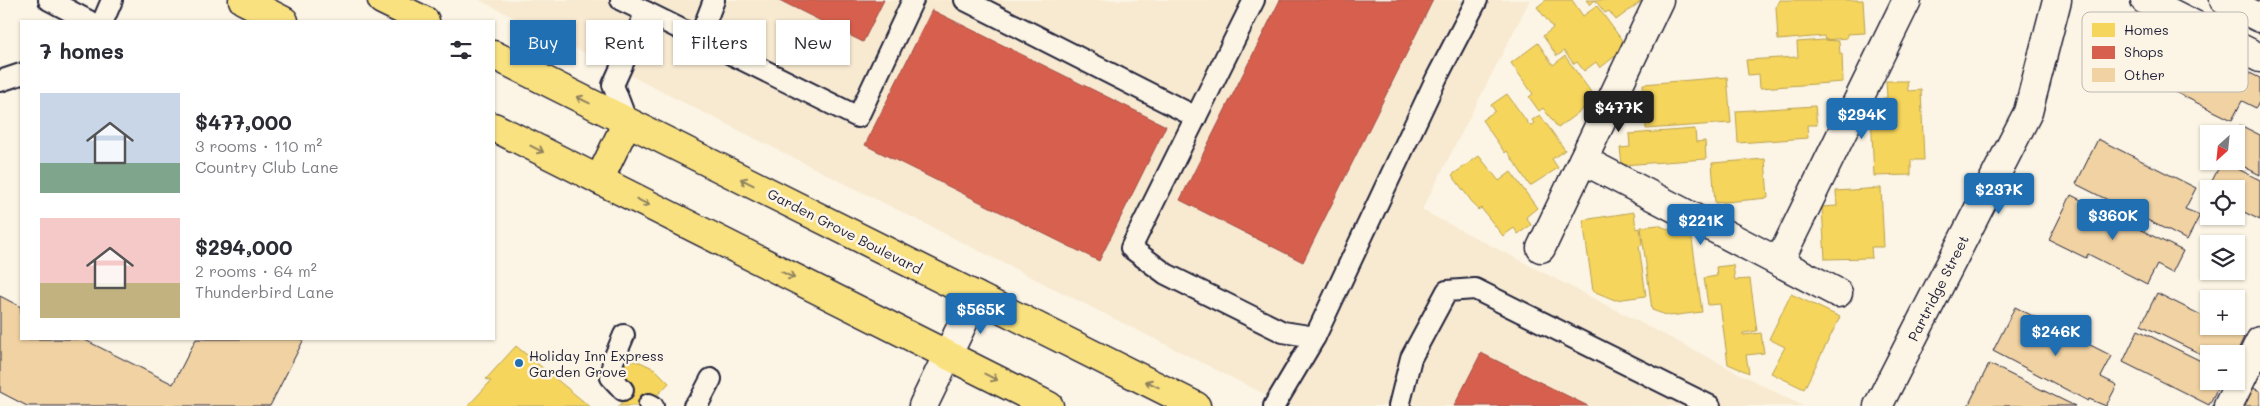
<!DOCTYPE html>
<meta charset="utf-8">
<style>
:root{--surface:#fff;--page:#f2f2f3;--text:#2b2b33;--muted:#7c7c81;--accent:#1f6fb2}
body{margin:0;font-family:Mali,sans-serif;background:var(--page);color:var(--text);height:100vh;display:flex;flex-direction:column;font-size:19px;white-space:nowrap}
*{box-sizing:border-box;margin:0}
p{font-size:16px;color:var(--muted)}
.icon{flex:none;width:28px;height:28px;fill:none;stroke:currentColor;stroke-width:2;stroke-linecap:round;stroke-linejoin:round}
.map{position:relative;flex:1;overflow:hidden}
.side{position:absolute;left:20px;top:20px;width:475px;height:320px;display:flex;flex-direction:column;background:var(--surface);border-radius:0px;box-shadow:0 1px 4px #0004}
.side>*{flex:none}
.guide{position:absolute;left:510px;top:20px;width:475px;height:45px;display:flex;gap:10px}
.needle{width:32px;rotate:207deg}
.controls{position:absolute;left:2200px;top:125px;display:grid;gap:10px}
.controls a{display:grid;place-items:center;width:45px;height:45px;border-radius:0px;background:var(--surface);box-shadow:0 1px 4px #0004;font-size:25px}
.price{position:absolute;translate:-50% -42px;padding:0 11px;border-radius:5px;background:var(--accent);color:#fff;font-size:16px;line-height:32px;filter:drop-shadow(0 1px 2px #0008)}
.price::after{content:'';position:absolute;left:50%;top:30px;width:15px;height:11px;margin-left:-8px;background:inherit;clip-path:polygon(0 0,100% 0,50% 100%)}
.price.current{background:#222;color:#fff}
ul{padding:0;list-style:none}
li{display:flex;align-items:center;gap:15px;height:125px;padding:0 20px}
li span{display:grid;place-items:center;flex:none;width:140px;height:100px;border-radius:0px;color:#555}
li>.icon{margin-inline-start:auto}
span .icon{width:60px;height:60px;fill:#fffc;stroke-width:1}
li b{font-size:21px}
h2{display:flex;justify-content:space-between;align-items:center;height:60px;padding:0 20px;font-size:21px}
.chip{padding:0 18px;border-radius:0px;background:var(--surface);box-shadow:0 1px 4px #0004;font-size:18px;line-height:45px}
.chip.current{background:var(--accent);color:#fff}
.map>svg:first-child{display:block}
.built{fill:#f8ead1}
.homes{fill:#f6d55c;stroke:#b69f52}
.shops{fill:#d6604d;stroke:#a04d48}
.building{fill:#f0d2a3;stroke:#22223b}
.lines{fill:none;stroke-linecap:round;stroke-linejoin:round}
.lane-casing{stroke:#22223b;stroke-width:24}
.street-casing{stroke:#22223b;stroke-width:31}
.primary-casing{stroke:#22223b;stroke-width:31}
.lane{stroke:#fcf5e5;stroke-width:20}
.street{stroke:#fcf5e5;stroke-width:28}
.primary{stroke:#fae180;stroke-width:28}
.oneway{stroke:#8e825e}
.poi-dot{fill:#1f6fb2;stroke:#fcf5e5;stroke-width:2}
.labels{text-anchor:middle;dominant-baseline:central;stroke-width:5;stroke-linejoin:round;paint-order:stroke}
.street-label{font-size:14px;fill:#22223b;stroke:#fcf5e5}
.poi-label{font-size:14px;fill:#22223b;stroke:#fcf5e5;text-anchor:start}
.key{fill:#fcf5e5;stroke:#bbb6b2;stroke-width:1}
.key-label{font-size:14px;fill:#22223b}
</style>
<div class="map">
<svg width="2260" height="406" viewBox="0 0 2260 406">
<rect width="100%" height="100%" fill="#fcf5e5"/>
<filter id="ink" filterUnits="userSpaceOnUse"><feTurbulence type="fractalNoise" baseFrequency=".02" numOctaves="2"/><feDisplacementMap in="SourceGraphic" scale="10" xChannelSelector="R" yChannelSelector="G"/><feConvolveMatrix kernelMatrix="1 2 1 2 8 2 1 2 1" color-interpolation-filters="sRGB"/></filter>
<g filter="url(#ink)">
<!-- built -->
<polygon class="built" points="479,0 1530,0 1422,210 1803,406 1288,406"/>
<!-- homes -->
<g class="homes">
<polygon points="1546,0 1572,0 1583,16 1597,6 1624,43 1614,57 1600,68 1596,62 1584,71 1577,62 1574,64 1564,51 1557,56 1543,36 1553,28 1537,7"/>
<polygon points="1586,0 1643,0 1616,20 1609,11 1605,13 1595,0 1590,5"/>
<polygon points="1780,0 1863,0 1865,33 1847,34 1847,38 1825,40 1824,36 1778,40 1776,7"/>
<polygon points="1823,40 1839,41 1840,54 1842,53 1843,82 1760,88 1759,74 1748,75 1746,60 1798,57 1797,42"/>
<polygon points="1538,43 1553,65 1565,56 1596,99 1558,128 1543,108 1539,111 1529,97 1533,94 1511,63"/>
<polygon points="1727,77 1731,123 1646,129 1643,84"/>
<polygon points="1886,81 1907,81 1908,91 1921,90 1924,160 1911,160 1911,175 1874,176 1871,113 1883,112 1883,98 1887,98"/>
<polygon points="1507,94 1530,126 1534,123 1532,120 1540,115 1565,150 1552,159 1558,168 1530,186 1507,151 1505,153 1482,120 1495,111 1491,105"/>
<polygon points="1815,106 1817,125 1807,125 1808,138 1738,143 1736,111"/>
<polygon points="1695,129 1696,142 1705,141 1706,159 1622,165 1620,148 1630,147 1629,134"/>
<polygon points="1479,156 1499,181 1511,172 1537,208 1526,217 1531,225 1518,234 1514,228 1503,236 1481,208 1478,210 1452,175"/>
<polygon points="1765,159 1768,198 1715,203 1712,163"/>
<polygon points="1881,188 1884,247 1871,247 1872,258 1825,259 1822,207 1837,206 1836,191"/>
<polygon points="1634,212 1636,229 1640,228 1642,245 1639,246 1646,296 1615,300 1593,291 1583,220"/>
<polygon points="1658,225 1692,239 1702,312 1669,316 1652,310 1641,227"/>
<polygon points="1733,265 1735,280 1750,279 1757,331 1743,333 1743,335 1761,333 1764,353 1746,355 1749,373 1728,364 1720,304 1708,305 1704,278 1717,276 1716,267"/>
<polygon points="1791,294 1840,317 1804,389 1771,373 1785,347 1769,339"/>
<polygon points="516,346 589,406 590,406 468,406 491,381 486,379"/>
<polygon points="626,360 640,362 655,369 669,383 647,406 617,406 621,404"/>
</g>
<!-- shops -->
<g class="shops">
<polygon points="779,0 884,0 863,42"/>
<polygon points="1280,0 1433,0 1303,262 1180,200"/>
<polygon points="932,10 1166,126 1099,261 865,145"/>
<polygon points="1481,353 1588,406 1454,406"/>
</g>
<!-- building -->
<g class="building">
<polygon points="2155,27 2260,78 2260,100 2256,108 2242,101 2232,120 2134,72"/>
<polygon points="2240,125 2260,135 2260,175 2233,161 2236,161 2236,134"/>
<polygon points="2098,139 2196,188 2185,209 2200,215 2187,240 2076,184"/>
<polygon points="2222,161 2260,180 2260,220 2236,208 2236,189 2209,189 2209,194 2206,193"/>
<polygon points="2071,195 2183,251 2172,273 2157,265 2147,284 2088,254 2086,258 2049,240"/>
<polygon points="2157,293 2209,319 2209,326 2223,326 2244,337 2236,354 2209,354 2209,358 2141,325"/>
<polygon points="0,296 21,307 21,339 83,339 173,384 196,339 304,339 270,406 27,406 0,392"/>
<polygon points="2015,307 2112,356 2101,377 2117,385 2106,406 2089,399 2088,401 1993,351"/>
<polygon points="2138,330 2209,365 2209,381 2221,381 2209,405 2123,362"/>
<polygon points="1989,364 2075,406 1968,406"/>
<polygon points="2251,387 2260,391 2260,406 2242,406"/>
</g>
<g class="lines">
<defs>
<g id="lane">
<polyline points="49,0 89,21"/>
<polyline points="621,0 646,12"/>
<polyline points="965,0 1196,117"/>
<polyline points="1254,0 1131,248 1166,274 1283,332 1315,337 1437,77 1477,0"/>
<polyline points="103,21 112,0"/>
<polyline points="699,39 714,0"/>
<polyline points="0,81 21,74"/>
<polyline points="627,122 613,85 646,12 858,117 913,0"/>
<polyline points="623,390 611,377 613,361 624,335"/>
<polyline points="649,404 653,406"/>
<polyline points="694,406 699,402 711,379"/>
<polyline points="1274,406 1315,337"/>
<polyline points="1399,406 1411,358 1447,291 1475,289 1710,406"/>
</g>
<g id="street">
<polyline points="2145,0 2260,58"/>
<polyline points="2224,0 2260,18"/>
<polyline points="1583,160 1838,293"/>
<polyline points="1541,248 1659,0"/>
<polyline points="1779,262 1907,0"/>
<polyline points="923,406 976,296"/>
<polyline points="1878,406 2028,112 2057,0"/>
<polyline points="2228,406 2260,341"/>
</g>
<g id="primary">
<polyline points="243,0 284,21"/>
<polyline points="382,0 425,21"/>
<polyline points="494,55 1196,406"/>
<polyline points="494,127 1049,406"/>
<polyline points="599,180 627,122"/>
</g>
</defs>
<!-- lane casing -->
<use href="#lane" class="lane-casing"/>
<!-- street casing -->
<use href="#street" class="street-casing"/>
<!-- primary casing -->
<use href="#primary" class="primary-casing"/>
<!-- lane -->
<use href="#lane" class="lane"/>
<!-- street -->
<use href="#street" class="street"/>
<!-- primary -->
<use href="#primary" class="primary"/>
</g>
<!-- one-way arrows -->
<defs><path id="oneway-shaft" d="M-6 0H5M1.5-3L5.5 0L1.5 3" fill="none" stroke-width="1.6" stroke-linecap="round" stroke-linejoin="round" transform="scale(1.25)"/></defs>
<g class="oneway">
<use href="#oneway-shaft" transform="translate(583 100) rotate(-154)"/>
<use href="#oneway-shaft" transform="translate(537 149) rotate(27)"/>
<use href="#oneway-shaft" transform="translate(747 182) rotate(-153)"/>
<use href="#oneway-shaft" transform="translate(643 202) rotate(27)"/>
<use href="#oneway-shaft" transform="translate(788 275) rotate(27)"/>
<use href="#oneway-shaft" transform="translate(991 377) rotate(27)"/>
<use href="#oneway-shaft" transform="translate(1152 384) rotate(-154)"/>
</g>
</g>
<!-- markers -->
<circle class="poi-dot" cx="519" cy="363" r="5"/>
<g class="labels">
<!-- street labels -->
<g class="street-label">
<text transform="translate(845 231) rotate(27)">Garden Grove Boulevard</text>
<text transform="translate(1938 288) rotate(-63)">Partridge Street</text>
</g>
<!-- poi labels -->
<g class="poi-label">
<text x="529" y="355">Holiday Inn Express<tspan x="529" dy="16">Garden Grove</tspan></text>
</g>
</g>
<!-- legend -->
<rect x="2082" y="12" width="166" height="80" rx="8" class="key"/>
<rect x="2092" y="23" width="23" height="14" fill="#f6d55c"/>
<rect x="2092" y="46" width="23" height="13" fill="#d6604d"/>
<rect x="2092" y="68" width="23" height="14" fill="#f0d2a3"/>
<g class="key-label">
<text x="2124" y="35">Homes</text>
<text x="2124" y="57">Shops</text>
<text x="2124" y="80">Other</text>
</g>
</svg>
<div class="controls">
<a><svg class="needle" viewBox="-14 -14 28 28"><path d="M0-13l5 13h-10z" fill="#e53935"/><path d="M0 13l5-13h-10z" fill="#7c7c81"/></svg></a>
<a><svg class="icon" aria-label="locate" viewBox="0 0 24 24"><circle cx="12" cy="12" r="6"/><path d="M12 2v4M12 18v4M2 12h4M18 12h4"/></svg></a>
<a><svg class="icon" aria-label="layers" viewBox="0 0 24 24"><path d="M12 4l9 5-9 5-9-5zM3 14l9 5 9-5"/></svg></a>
<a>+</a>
<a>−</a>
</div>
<b class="price current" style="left:1619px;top:133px">$477K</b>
<b class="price" style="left:1862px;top:140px">$294K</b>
<b class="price" style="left:1999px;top:215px">$237K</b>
<b class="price" style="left:2113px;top:241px">$360K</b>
<b class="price" style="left:1701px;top:246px">$221K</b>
<b class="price" style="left:981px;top:335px">$565K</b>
<b class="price" style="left:2056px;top:357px">$246K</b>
<div class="guide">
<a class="chip current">Buy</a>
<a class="chip">Rent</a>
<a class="chip">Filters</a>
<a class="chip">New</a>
</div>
<section class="side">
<h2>7 homes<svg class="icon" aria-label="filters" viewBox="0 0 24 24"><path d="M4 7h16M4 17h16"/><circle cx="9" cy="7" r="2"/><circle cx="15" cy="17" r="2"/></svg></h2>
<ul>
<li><span style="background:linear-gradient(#c9d6e8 70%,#7fa58c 0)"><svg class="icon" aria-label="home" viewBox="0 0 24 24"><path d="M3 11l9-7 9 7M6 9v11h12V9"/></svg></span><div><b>$477,000</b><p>3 rooms · 110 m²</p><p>Country Club Lane</p></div></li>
<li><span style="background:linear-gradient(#f6c9c9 65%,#c2b280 0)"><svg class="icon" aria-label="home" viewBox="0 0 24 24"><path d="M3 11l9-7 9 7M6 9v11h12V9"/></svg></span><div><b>$294,000</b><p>2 rooms · 64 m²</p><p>Thunderbird Lane</p></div></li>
</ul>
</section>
</div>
